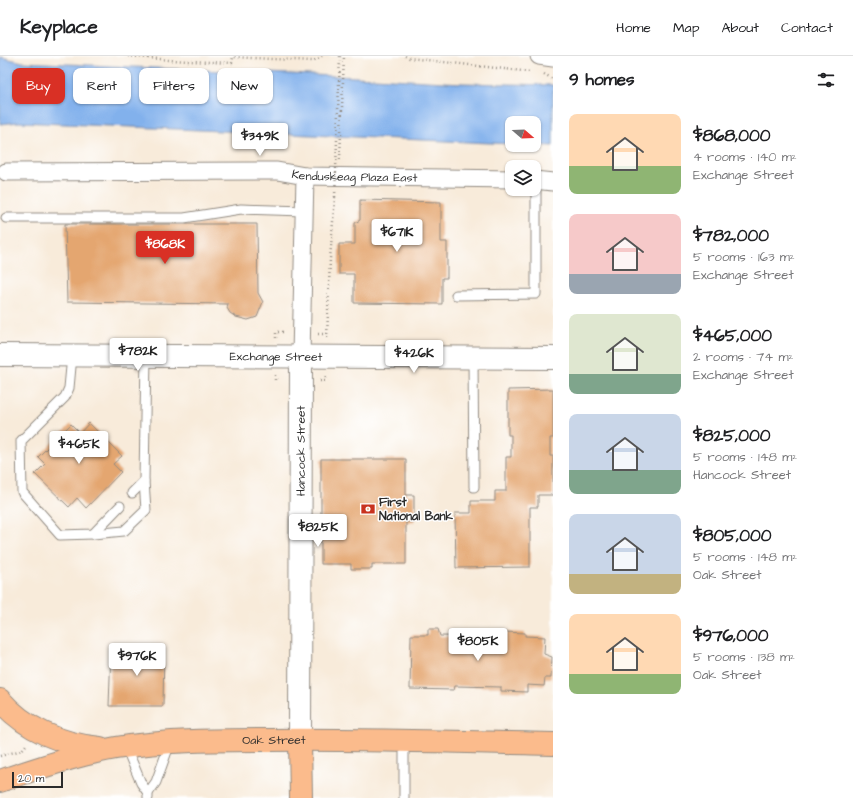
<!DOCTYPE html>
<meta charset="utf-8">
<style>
:root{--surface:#fff;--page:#f2f2f2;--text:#202124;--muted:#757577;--line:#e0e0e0;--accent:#d93025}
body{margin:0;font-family:"Architects Daughter",sans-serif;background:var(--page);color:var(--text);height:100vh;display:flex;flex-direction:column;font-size:15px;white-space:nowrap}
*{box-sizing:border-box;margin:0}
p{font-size:13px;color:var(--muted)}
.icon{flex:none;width:22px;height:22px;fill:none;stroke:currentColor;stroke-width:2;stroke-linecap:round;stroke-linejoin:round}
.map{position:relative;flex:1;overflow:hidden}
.drawer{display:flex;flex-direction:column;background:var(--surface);width:300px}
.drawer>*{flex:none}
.top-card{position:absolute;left:12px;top:12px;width:380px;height:36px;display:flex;gap:8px}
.needle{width:26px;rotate:109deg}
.tools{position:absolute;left:505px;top:60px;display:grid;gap:8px}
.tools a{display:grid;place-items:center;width:36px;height:36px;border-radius:8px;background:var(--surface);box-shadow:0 1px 3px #0004;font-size:20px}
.scale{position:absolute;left:12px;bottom:10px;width:51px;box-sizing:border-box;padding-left:4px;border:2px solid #2b2b2b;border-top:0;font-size:11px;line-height:14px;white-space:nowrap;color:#2b2b2b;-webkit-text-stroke:3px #fff;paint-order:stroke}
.price{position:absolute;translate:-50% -34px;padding:0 9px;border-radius:4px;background:#fff;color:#222;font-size:13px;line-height:26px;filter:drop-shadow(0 1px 2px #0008)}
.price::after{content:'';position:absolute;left:50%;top:24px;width:12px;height:9px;margin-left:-6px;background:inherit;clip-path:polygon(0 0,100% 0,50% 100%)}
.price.selected{background:var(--accent);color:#fff}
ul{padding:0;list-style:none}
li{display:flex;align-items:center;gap:12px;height:100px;padding:0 16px}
li span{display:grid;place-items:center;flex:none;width:112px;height:80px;border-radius:8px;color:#555}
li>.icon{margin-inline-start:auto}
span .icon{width:48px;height:48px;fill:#fffc;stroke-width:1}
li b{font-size:17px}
h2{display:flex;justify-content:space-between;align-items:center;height:48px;padding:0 16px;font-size:17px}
.chip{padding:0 14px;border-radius:8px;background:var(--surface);box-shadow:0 1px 3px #0004;font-size:14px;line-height:36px}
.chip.selected{background:var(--accent);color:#fff}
header{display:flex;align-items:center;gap:24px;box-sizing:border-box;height:56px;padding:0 20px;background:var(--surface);border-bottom:1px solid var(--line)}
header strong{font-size:19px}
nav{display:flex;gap:22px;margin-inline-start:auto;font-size:14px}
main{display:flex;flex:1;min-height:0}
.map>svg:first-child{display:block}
.water{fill:#82b1ec;stroke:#566e8c}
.building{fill:#e4a670}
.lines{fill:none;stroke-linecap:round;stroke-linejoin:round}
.service-casing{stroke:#928b82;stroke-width:11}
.minor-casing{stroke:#928b82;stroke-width:19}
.tertiary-casing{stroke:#928b82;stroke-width:24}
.primary-casing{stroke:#928b82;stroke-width:24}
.path{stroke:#928b82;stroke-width:2.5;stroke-dasharray:1 3;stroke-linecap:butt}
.service{stroke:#fff;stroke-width:9}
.minor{stroke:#fff;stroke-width:17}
.tertiary{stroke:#fff;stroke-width:22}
.primary{stroke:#fbbb8c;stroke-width:22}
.path-bridge{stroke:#928b82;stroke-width:2.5;stroke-dasharray:1 3;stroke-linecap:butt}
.labels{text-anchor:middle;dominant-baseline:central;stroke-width:3;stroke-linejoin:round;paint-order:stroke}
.street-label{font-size:12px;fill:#2b2b2b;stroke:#fff}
.poi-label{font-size:12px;font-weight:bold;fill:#2b2b2b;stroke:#fff;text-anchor:start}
</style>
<header>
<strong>Keyplace</strong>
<nav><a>Home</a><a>Map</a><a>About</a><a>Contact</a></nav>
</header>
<main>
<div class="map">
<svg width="553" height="742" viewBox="0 0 553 742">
<rect width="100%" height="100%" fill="#fff"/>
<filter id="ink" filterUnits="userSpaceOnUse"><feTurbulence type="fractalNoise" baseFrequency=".025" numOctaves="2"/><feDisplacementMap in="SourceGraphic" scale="8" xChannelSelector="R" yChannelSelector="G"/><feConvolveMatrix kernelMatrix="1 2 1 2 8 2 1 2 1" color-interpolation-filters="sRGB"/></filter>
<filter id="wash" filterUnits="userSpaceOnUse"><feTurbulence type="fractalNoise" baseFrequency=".012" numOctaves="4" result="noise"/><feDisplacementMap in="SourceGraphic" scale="16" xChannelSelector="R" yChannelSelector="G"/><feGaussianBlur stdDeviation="0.9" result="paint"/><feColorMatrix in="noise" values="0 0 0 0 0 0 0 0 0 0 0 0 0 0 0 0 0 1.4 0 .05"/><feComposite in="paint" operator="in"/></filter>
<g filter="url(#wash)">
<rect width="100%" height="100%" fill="#f8ebda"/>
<!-- water -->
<polygon class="water" points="0,1 23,6 356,21 462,27 553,29 553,90 530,89 534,89 534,67 512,67 512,88 19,66 0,68"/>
<g id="blocks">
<!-- building -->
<g class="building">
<polygon points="360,144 441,146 441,186 447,186 447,222 442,222 442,248 354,247 354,218 339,218 339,188 355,188 355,167 360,164"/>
<polygon points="65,168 257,168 258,237 263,246 257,261 248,264 236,261 230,257 227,252 228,248 67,246"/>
<polygon points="553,333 553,382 550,382 550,400 553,400 553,439 538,439 538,451 530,451 530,511 456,512 455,457 471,457 471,445 495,445 495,435 506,435 506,401 511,401 511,379 508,379 508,334"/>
<polygon points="89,367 122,400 113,408 121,416 86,452 77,442 69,451 35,418 45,408 38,401 71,368 80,377"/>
<polygon points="321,403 406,403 406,439 414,439 414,466 406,466 406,508 372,508 372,513 351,513 351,508 321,508"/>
<polygon points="428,573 438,573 440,580 505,581 505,576 525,577 525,580 545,581 544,598 552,601 551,622 545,622 544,630 527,629 527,636 501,635 501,631 455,630 454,634 410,633 411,579 428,579"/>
<polygon points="164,592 163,650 109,650 111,593"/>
</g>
</g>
</g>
<g filter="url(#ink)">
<use href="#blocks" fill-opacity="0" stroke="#928b82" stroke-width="1"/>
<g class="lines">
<defs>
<g id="service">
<polyline points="6,162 184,162 241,153 304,155"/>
<polyline points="456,239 536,238 536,124"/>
<polyline points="72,300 69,332 65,341 21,385 22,436 60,479 93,478 124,475 146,454 144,425 146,299"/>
<polyline points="473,301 474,431"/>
<polyline points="132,437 144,425"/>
<polyline points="93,478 120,450"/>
<polyline points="126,691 141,727 148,737 148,742"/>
<polyline points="148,737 156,726 170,687"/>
<polyline points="404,742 404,685"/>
</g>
<g id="minor">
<polyline points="539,0 553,2"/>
<path id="s1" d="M6,116l271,-1 28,5 207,3"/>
<polyline points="534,124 553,126"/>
<polyline points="301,300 305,120"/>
</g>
<g id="tertiary">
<path id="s2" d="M0,299l553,3"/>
<path id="s3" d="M300,684l1,-384"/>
</g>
<g id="primary">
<path d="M0,644c26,30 61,44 100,48"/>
<polyline points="300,684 301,742"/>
<path id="s4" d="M0,725c38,-13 77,-26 116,-33 51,-8 102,-8 153,-8 95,-1 190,2 284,4"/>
</g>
</defs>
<!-- service casing -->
<use href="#service" class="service-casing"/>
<!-- minor casing -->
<use href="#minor" class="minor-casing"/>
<!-- tertiary casing -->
<use href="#tertiary" class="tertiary-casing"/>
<!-- primary casing -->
<use href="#primary" class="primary-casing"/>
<!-- path -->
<g class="path">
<polyline points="128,0 169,4 232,7 233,1 313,5 322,0"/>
<polyline points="405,0 409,2 531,16"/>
<polyline points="544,18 553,23"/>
<polyline points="340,103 344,0"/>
<polyline points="318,278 327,278"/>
<polyline points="276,282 276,276 285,276"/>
<polyline points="327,282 330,203 335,141"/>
<polyline points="275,319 275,324 281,324"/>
<polyline points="320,325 325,325 326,319"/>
<polyline points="0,700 22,694 26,689"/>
</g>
<!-- service -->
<use href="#service" class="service"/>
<!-- minor -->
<use href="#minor" class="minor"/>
<!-- tertiary -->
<use href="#tertiary" class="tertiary"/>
<!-- primary -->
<use href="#primary" class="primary"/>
<!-- path-bridge -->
<polyline class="path-bridge" points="335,141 340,0"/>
</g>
</g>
<!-- icons -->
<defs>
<symbol id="bank-bare" viewBox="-9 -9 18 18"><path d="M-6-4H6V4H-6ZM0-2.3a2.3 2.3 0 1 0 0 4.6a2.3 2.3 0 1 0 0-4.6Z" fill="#c8321e" stroke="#fff" stroke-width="2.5" paint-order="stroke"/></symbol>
</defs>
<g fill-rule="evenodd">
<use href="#bank-bare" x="358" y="443" width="20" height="20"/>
</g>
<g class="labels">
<!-- street labels -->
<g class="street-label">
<text stroke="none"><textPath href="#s1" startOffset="349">Kenduskeag Plaza East</textPath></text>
<text stroke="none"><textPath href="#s2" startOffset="276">Exchange Street</textPath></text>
<text stroke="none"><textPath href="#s3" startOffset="289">Hancock Street</textPath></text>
<text stroke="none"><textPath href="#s4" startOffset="279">Oak Street</textPath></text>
</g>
<!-- poi labels -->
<g class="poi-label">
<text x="379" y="446">First<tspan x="379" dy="14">National Bank</tspan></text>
</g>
</g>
</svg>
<div class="tools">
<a><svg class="needle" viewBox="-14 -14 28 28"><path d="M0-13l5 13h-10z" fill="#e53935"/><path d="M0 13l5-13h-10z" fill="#757577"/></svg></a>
<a><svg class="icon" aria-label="layers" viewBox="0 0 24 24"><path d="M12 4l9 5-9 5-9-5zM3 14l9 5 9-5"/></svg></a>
</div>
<div class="scale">20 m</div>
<b class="price" style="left:260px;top:101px">$349K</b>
<b class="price" style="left:397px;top:197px">$671K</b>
<b class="price selected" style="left:165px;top:209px">$868K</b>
<b class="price" style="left:138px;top:316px">$782K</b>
<b class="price" style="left:414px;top:318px">$426K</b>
<b class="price" style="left:79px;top:409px">$465K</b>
<b class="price" style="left:318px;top:492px">$825K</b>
<b class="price" style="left:478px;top:606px">$805K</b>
<b class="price" style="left:137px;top:621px">$976K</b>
<div class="top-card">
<a class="chip selected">Buy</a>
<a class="chip">Rent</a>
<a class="chip">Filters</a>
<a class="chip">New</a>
</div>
</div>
<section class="drawer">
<h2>9 homes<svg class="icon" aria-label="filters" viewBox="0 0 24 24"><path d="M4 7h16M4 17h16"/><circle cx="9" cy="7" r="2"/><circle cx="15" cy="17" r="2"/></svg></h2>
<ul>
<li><span style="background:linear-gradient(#ffd9b3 65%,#8fb573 0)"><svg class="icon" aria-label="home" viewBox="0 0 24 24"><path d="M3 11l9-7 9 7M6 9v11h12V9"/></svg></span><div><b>$868,000</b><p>4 rooms · 140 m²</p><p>Exchange Street</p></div></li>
<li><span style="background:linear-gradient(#f6c9c9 75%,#9aa5b1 0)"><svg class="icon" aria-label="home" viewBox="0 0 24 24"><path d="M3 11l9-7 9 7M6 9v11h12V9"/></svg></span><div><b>$782,000</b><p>5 rooms · 163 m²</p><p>Exchange Street</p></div></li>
<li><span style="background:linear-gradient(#dfe7d0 75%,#7fa58c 0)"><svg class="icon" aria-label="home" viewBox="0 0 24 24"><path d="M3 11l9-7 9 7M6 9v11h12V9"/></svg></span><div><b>$465,000</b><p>2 rooms · 74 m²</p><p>Exchange Street</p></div></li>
<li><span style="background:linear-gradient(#c9d6e8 70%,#7fa58c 0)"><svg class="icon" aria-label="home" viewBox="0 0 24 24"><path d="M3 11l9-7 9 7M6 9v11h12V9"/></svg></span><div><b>$825,000</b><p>5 rooms · 148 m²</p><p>Hancock Street</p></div></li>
<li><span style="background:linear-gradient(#c9d6e8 75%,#c2b280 0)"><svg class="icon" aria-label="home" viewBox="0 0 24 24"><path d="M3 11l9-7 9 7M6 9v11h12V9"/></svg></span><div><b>$805,000</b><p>5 rooms · 148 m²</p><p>Oak Street</p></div></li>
<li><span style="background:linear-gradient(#ffd9b3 75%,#8fb573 0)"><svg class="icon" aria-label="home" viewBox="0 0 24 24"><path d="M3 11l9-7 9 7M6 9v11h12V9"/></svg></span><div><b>$976,000</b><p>5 rooms · 138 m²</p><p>Oak Street</p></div></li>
</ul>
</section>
</main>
